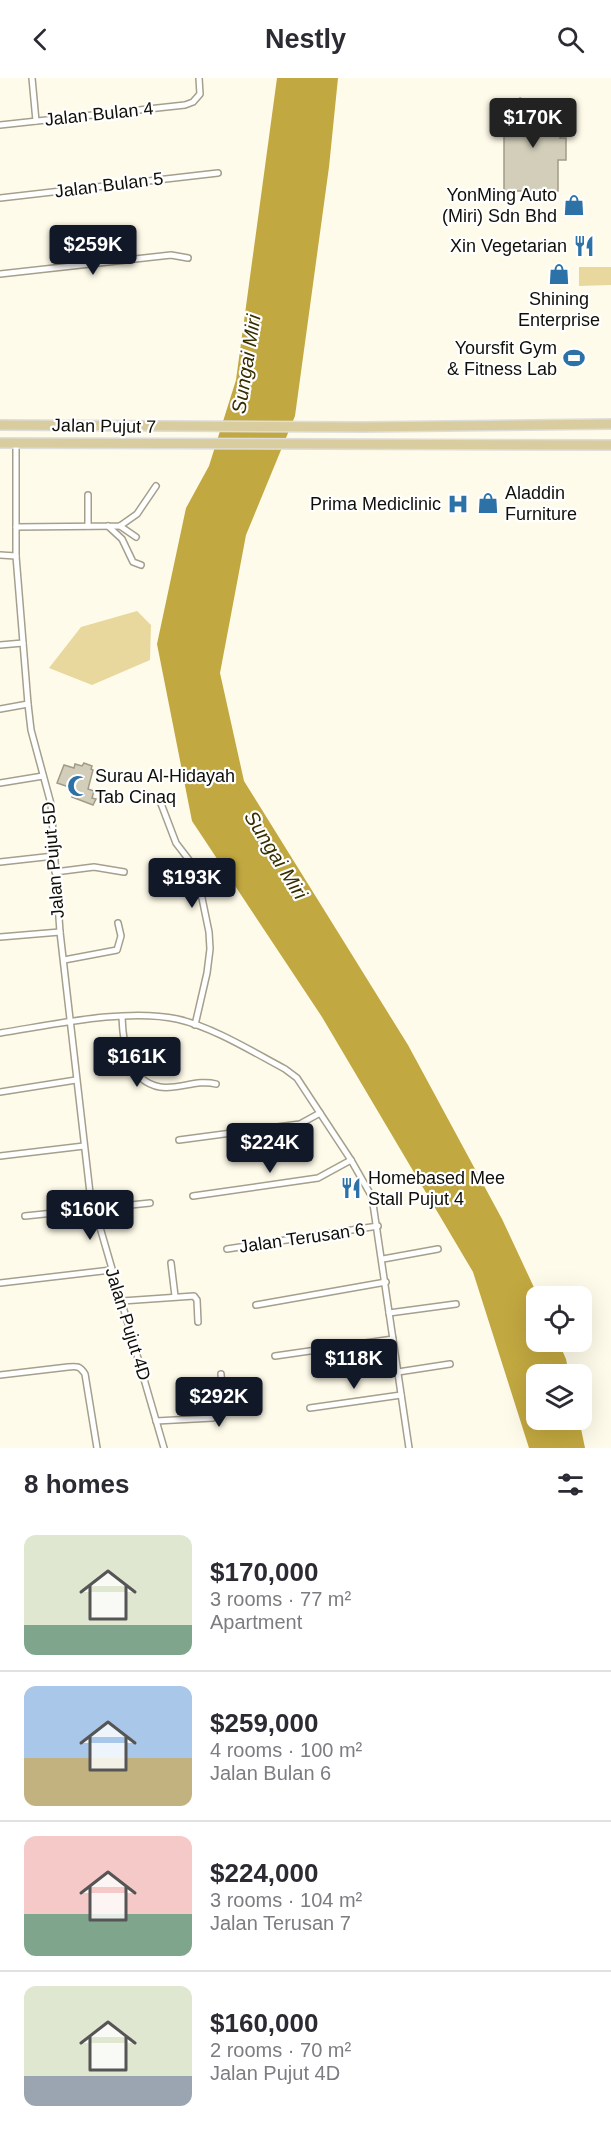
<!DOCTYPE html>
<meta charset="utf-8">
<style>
:root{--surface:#fff;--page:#f2f2f3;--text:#2b2b33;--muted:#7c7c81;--line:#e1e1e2;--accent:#111827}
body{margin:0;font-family:Arial,sans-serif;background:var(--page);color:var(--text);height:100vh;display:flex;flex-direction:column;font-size:22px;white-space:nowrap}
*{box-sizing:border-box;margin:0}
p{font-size:20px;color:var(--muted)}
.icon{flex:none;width:33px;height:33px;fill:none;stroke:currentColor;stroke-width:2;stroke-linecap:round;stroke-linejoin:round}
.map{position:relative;height:1370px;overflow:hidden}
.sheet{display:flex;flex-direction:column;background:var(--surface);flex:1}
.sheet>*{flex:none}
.buttons{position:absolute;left:526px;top:1208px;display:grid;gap:12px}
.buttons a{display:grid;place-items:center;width:66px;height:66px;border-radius:12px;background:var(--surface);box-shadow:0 6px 24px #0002;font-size:30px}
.price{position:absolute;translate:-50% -51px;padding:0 14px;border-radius:6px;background:var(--accent);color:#fff;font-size:20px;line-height:39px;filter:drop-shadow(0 2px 3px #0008)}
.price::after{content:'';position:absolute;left:50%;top:36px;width:18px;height:14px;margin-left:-9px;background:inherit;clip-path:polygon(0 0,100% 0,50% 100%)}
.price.active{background:#222;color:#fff}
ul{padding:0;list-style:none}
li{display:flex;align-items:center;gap:18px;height:150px;padding:0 24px}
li+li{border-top:2px solid var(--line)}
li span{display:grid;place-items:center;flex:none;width:168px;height:120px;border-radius:12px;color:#555}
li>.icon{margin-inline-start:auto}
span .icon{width:72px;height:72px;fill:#fffc;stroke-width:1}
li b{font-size:26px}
h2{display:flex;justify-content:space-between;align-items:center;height:72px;padding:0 24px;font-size:26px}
header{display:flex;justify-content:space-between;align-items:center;height:78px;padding:0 24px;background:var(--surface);font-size:27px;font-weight:700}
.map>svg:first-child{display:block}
.green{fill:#e8d89d}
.water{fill:#c2a840}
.building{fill:#d3ceba;stroke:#a19c89;stroke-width:1.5}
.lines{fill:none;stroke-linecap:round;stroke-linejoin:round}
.minor-casing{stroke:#a5a08d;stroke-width:8}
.primary-casing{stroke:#dddddc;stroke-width:12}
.minor{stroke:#fff;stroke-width:5}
.primary{stroke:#d9cda0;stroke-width:9}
.labels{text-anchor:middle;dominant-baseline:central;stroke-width:4.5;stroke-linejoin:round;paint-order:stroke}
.street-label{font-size:18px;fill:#0f0e07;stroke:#fff}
.poi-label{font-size:18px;fill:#0f0e07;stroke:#fff;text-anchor:end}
.water-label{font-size:20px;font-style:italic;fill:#382e00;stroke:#fff}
</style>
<header><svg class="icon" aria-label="back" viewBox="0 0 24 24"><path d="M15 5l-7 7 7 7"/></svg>Nestly<svg class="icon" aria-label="search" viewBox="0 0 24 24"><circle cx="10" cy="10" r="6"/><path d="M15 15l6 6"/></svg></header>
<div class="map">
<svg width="611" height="1370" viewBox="0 0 611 1370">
<rect width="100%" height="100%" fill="#fffbea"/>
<!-- green -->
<g class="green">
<polygon points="579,189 611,189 611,207 579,208"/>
<polygon points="137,533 151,547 150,582 92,607 49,590 81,549"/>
</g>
<!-- water -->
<polygon class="water" points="277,0 338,0 329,89 295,338 246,457 220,595 244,703 408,967 502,1141 538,1218 537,1263 558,1263 566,1281 569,1296 537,1296 537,1341 579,1341 585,1370 529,1370 473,1194 322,939 192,743 157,566 186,430 209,388 236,302"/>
<!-- building -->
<g class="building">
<polygon points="520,20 569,45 560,60 566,60 566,82 558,82 558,113 504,113 504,49"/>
<polygon points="84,685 92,688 91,691 93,692 88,711 94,713 92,720 96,721 93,727 72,719 75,711 57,705 64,687 74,690 75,686 82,688"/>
</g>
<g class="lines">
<defs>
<g id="minor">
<polyline points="32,0 36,43"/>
<polyline points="0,47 185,27 193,24 200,16 199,0"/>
<polyline points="0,120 218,95"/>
<polyline points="0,196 171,177 188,180"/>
<polyline points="16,365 16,478 28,626 31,652 51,726 60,854 90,1115 164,1370"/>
<polyline points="88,448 88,417"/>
<polyline points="108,448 122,461 133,484 141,487"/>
<polyline points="120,448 136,459"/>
<polyline points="16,449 120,448 137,436 156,408"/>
<polyline points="0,477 16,478"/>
<polyline points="0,567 23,565"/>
<polyline points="0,631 28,626"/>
<polyline points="0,705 43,698"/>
<polyline points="160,723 176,765 196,791 209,854 210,871 207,895 195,947"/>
<polyline points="0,784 54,778"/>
<polyline points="55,794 94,789 124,794"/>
<polyline points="0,859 60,854"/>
<polyline points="64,882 117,872 121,858 118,845"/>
<path d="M122,939c1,26 5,64 38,70 18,3 37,-8 56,-3"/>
<path d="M0,955c52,-8 126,-25 177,-14 36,8 76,33 108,50l12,9 54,82 21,37 37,251"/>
<polyline points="0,1014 76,1002"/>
<polyline points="179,1062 300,1046 320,1035"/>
<polyline points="0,1078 84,1068"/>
<polyline points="193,1118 318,1100 351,1082"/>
<polyline points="25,1138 150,1125"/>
<polyline points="227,1171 378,1148"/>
<polyline points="383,1181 438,1171"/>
<polyline points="171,1185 175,1218"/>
<polyline points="0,1205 111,1192"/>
<polyline points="122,1223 194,1218 197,1222 198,1244"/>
<polyline points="256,1227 386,1204"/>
<polyline points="389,1235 456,1226"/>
<polyline points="275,1278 393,1261"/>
<polyline points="398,1294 450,1286"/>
<path d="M0,1297l68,-8c9,-1 12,-1 17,7l12,74"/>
<polyline points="310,1330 401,1317"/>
<polyline points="156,1343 213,1340 224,1333 221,1296"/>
</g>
<g id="primary">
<polyline points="0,347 364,349 611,346"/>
<polyline points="0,365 611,367"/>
</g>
</defs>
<!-- minor casing -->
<use href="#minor" class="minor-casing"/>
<!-- primary casing -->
<use href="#primary" class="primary-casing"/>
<!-- minor -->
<use href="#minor" class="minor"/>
<!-- primary -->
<use href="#primary" class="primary"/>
</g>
<!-- icons -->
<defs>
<symbol id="shop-bare" viewBox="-9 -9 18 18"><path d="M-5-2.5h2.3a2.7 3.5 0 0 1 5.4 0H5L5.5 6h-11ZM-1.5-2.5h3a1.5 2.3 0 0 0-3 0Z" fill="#2d72a7" stroke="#fff" stroke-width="2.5" paint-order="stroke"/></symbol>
<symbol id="restaurant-bare" viewBox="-9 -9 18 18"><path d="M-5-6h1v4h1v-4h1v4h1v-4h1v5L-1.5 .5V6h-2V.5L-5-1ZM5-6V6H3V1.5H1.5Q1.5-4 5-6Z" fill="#2d72a7" stroke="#fff" stroke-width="2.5" paint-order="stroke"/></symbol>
<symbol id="stadium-bare" viewBox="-9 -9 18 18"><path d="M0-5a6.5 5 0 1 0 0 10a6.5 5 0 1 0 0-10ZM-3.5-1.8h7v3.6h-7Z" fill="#2d72a7" stroke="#fff" stroke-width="2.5" paint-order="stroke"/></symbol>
<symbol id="hospital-bare" viewBox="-9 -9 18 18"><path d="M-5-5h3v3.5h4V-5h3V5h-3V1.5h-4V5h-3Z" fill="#2d72a7" stroke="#fff" stroke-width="2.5" paint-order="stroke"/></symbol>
<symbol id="mosque-bare" viewBox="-9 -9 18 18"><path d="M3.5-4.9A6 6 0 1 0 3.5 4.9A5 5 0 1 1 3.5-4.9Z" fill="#2d72a7" stroke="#fff" stroke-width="2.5" paint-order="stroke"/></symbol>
</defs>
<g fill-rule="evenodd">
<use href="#shop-bare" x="559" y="112" width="30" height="30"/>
<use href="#restaurant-bare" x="569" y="153" width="30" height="30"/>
<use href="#shop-bare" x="544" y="181" width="30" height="30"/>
<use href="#stadium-bare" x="559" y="265" width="30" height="30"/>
<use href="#shop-bare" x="473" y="410" width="30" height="30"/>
<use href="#hospital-bare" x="443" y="411" width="30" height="30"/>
<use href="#mosque-bare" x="63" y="693" width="30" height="30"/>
<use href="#restaurant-bare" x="336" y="1095" width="30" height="30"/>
</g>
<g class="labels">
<!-- street labels -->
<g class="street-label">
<text transform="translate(99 36) rotate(-6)">Jalan Bulan 4</text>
<text transform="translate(109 107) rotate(-7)">Jalan Bulan 5</text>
<text transform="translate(104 348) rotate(1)">Jalan Pujut 7</text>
<text transform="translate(53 782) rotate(-95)">Jalan Pujut 5D</text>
<text transform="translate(302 1160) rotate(-8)">Jalan Terusan 6</text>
<text transform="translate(128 1246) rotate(73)">Jalan Pujut 4D</text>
</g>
<!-- poi labels -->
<g class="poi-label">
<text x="557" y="117">YonMing Auto<tspan x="557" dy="21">(Miri) Sdn Bhd</tspan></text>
<text x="567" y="168">Xin Vegetarian</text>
<text x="559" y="221" text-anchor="middle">Shining<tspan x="559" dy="21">Enterprise</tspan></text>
<text x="557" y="270">Yoursfit Gym<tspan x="557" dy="21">&amp; Fitness Lab</tspan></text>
<text x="505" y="415" text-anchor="start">Aladdin<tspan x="505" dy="21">Furniture</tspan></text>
<text x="441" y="426">Prima Mediclinic</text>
<text x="95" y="698" text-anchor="start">Surau Al-Hidayah<tspan x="95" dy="21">Tab Cinaq</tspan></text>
<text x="368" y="1100" text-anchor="start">Homebased Mee<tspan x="368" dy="21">Stall Pujut 4</tspan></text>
</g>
<!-- water labels -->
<g class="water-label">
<text transform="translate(246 286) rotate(-81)">Sungai Miri</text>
<text transform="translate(276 777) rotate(58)">Sungai Miri</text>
</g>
</g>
</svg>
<div class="buttons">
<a><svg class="icon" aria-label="locate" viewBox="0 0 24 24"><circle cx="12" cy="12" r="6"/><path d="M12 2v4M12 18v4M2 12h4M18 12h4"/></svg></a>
<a><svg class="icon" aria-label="layers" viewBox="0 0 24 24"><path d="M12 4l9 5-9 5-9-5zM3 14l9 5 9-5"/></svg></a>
</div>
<b class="price active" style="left:533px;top:71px">$170K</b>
<b class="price" style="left:93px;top:198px">$259K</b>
<b class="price" style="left:192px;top:831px">$193K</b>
<b class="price" style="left:137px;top:1010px">$161K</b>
<b class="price" style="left:270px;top:1096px">$224K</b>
<b class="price" style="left:90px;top:1163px">$160K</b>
<b class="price" style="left:354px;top:1312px">$118K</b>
<b class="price" style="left:219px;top:1350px">$292K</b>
</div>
<section class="sheet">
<h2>8 homes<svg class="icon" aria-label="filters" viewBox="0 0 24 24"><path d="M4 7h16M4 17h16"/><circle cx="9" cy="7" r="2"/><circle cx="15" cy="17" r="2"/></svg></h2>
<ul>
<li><span style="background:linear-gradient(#dfe7d0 75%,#7fa58c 0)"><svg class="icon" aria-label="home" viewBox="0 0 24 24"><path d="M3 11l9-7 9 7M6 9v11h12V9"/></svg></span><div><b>$170,000</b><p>3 rooms · 77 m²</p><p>Apartment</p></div></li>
<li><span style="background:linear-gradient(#a9c7e8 60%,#c2b280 0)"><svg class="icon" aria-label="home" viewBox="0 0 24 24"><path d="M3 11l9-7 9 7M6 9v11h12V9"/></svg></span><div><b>$259,000</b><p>4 rooms · 100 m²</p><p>Jalan Bulan 6</p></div></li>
<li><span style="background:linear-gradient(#f6c9c9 65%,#7fa58c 0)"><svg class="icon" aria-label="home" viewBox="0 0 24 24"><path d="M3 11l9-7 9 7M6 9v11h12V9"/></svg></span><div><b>$224,000</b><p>3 rooms · 104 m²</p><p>Jalan Terusan 7</p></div></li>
<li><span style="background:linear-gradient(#dfe7d0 75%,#9aa5b1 0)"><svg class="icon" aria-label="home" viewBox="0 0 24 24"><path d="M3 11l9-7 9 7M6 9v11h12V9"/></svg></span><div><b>$160,000</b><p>2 rooms · 70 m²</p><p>Jalan Pujut 4D</p></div></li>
</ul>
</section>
